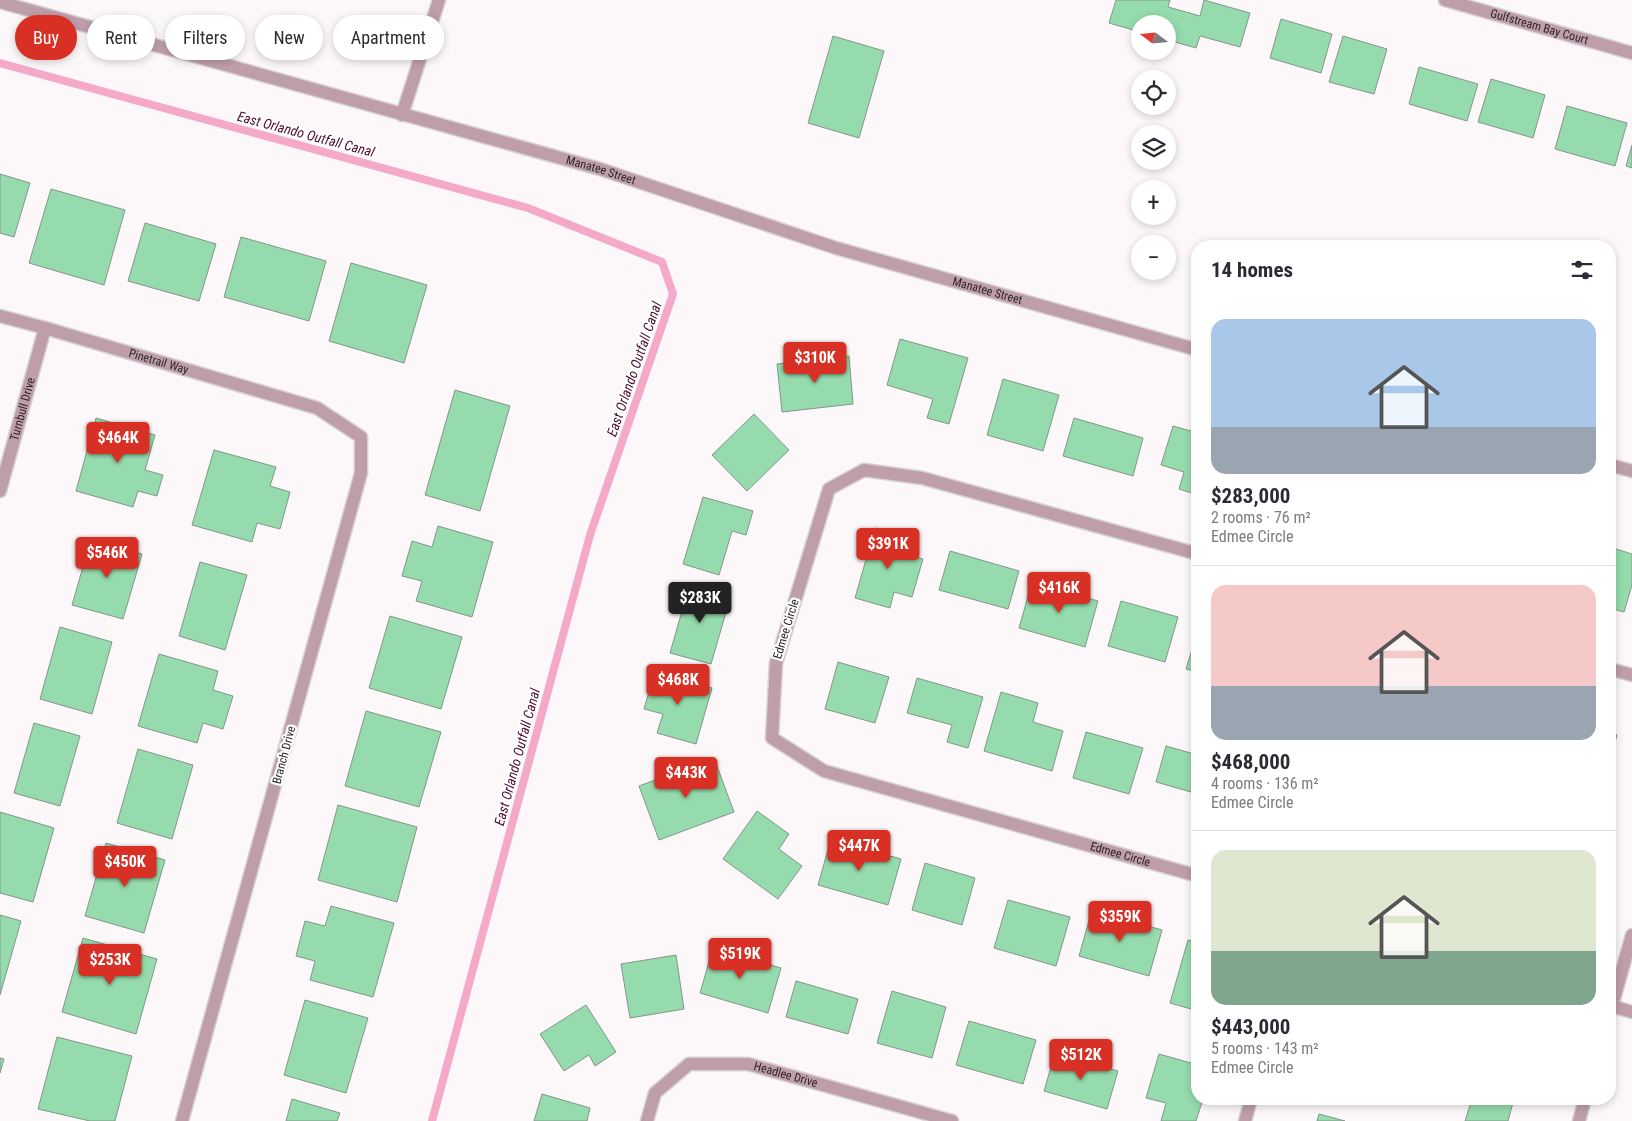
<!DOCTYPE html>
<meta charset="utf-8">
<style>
:root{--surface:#fff;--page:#f2f2f3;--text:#2b2b33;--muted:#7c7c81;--line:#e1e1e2;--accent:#d93025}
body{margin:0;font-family:"Roboto Condensed",sans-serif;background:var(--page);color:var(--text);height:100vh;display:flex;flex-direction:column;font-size:19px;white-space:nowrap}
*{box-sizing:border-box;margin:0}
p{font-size:16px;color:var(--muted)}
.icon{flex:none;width:28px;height:28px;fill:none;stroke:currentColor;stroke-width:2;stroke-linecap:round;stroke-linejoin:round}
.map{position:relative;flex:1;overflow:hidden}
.drawer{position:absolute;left:1191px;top:240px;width:425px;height:865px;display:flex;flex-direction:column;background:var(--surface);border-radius:20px;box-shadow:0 2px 8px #0003}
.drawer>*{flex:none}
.banner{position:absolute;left:15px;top:15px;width:475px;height:45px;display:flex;gap:10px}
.needle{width:32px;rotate:286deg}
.controls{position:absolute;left:1131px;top:15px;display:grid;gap:10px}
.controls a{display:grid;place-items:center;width:45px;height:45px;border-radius:50%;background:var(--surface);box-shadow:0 2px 8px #0003;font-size:25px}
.price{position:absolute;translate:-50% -42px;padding:0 11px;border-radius:5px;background:var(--accent);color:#fff;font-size:16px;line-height:32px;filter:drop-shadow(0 1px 2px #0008)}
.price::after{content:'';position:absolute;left:50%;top:30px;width:15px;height:11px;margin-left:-8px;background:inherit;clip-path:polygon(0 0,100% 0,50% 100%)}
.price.active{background:#222;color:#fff}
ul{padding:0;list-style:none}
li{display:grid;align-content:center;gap:10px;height:265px;padding:0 20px}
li+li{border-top:1px solid var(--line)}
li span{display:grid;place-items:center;height:155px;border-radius:15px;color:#555}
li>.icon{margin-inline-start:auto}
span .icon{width:90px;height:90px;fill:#fffc;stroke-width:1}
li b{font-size:21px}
h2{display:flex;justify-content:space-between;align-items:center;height:60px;padding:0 20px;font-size:21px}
.chip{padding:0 18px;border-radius:22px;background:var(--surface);box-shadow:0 2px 8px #0003;font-size:18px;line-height:45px}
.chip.active{background:var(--accent);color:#fff}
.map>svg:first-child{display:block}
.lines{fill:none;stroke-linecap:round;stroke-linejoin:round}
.stream{stroke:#f5a9c9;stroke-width:8}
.building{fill:#95dbad;stroke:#849689}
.street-casing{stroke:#d7d1d3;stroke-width:15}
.street{stroke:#bf9eab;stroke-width:12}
.labels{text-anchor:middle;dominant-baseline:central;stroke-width:4.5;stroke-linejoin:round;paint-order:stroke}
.street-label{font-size:12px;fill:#2d2528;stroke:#fff}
.water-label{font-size:14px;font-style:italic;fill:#4e0d30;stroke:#fff}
</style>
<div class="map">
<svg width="1632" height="1121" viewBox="0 0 1632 1121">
<rect width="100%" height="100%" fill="#fcf7f9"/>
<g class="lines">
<!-- stream -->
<polyline class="stream" points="0,63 528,208 662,262 673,294 590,535 432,1121"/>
</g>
<!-- building -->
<g class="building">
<polygon points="1116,0 1170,0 1168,7 1200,16 1204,0 1250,13 1240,47 1200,36 1196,48 1168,40 1168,24 1140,24 1140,32 1109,23"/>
<polygon points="1281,19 1332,34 1321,73 1270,58"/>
<polygon points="833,36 884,51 859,138 808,123"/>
<polygon points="1343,36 1387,49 1374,94 1329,82"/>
<polygon points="1419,67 1478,84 1467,121 1409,104"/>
<polygon points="1491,79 1545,95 1533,138 1478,122"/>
<polygon points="1567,106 1627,123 1615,166 1555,149"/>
<polygon points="1632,145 1632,168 1626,166"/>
<polygon points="0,174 30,183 14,237 0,233"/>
<polygon points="51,189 125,210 104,285 29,263"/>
<polygon points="145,223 216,244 199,301 128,281"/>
<polygon points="241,237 326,261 309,321 224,297"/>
<polygon points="351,263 427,285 404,363 329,341"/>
<polygon points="900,339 968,358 949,424 927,418 933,399 887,385"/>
<polygon points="849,356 853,404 782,412 777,364"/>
<polygon points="1003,379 1059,395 1043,451 987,435"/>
<polygon points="455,390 510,406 480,511 425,495"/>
<polygon points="754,414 789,450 747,491 712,455"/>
<polygon points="96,418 155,435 145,470 163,475 157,496 138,491 133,507 76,491"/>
<polygon points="1074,418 1143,438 1133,476 1063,456"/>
<polygon points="1173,426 1198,433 1198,495 1179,489 1184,472 1161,465"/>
<polygon points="214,450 276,467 270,486 290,492 280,529 257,523 252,542 192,525"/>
<polygon points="703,497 753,511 746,535 732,531 719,575 683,564"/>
<polygon points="438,526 493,542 472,617 416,601 422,581 402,576 412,541 432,547"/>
<polygon points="875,528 908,537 904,554 923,559 912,597 894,592 890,608 855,598"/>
<polygon points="91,539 142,554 123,619 72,605"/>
<polygon points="1610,547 1632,554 1632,585 1624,612 1610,608"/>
<polygon points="950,551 1019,571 1008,609 939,590"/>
<polygon points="200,562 247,575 225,650 179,636"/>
<polygon points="1032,582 1098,601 1085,647 1019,628"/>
<polygon points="690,583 731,595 711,664 670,653"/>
<polygon points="1121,601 1178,617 1165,662 1108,646"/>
<polygon points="390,616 462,637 441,709 369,688"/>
<polygon points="60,627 112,642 92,714 40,699"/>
<polygon points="1198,630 1198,672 1186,669"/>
<polygon points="159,654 218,671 213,690 233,696 223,729 203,723 197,743 138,726"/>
<polygon points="838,662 889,677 875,723 825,709"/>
<polygon points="655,671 712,688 696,744 657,733 663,714 644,709"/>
<polygon points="917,678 983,697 968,748 947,742 952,725 907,713"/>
<polygon points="1001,692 1038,703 1033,722 1063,731 1052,771 984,751"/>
<polygon points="366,711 441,732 419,807 345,786"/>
<polygon points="34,723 80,736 60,806 14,793"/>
<polygon points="1086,732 1143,748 1129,794 1073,778"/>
<polygon points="1610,733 1617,735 1610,761"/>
<polygon points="1166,746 1198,755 1198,794 1156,782"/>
<polygon points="138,749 193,765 172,839 117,823"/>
<polygon points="714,758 734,812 659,840 639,786"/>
<polygon points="338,805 417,827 397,902 318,880"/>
<polygon points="757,811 789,834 779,849 802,866 778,899 723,859"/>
<polygon points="0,812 54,828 33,902 0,893"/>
<polygon points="831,839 901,859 888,905 818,885"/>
<polygon points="106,843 165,860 144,933 85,916"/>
<polygon points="925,863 975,878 962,925 912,910"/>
<polygon points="1008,900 1070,917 1056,966 994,948"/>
<polygon points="331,906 394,923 373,997 310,980 315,961 296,956 305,921 325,926"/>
<polygon points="1092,910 1162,930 1149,976 1079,956"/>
<polygon points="0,915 21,921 0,995"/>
<polygon points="83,938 157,959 136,1034 62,1012"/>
<polygon points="1188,940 1198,943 1198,1011 1170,1003"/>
<polygon points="713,948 781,968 768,1013 700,993"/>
<polygon points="676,955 684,1009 630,1018 621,964"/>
<polygon points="796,981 858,999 848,1034 786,1017"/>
<polygon points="892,991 946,1007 932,1058 877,1043"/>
<polygon points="305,1000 368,1018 346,1093 284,1075"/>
<polygon points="586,1005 616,1052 595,1066 589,1055 564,1071 540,1034"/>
<polygon points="969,1021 1036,1040 1023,1084 956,1065"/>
<polygon points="57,1037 132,1056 115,1121 90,1121 38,1109"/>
<polygon points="1055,1053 1118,1071 1107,1109 1044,1091"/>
<polygon points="1159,1054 1198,1065 1198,1099 1203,1099 1196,1121 1161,1121 1166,1103 1146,1098"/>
<polygon points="0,1058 4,1059 0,1073"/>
<polygon points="542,1094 590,1108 587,1121 534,1121"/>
<polygon points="292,1099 340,1113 337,1121 286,1121"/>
<polygon points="1356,1099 1371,1099 1369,1102"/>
<polygon points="1472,1099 1514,1099 1508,1121 1465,1121"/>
<polygon points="1319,1114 1345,1121 1317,1121"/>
</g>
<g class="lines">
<defs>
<g id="street">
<path id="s1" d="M1445,0l187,53"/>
<path id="s2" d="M0,2l600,167 236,79 362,102"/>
<polyline points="402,115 439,0"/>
<path id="s3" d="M0,316l45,12 272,80 44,29v36l-179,648"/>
<polyline points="1610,465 1632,471"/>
<path id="s4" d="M0,491l45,-163"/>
<path id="s5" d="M1198,554l-276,-76 -58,-8 -35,19 -53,174 -4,75 52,33 374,105"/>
<polyline points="1610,669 1632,675"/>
<polyline points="1612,1006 1632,1012"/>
<polyline points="1610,1013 1632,935"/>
<path id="s6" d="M647,1121l8,-28 34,-29h59l204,57"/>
<polyline points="1245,1121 1251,1099"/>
<polyline points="1579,1121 1585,1099"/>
</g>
</defs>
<!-- street casing -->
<use href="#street" class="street-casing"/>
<!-- street -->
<use href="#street" class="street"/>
</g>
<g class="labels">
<!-- street labels -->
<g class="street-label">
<text stroke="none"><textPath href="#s1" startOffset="98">Gulfstream Bay Court</textPath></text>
<text stroke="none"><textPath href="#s2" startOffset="624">Manatee Street</textPath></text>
<text stroke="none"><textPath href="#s2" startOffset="1029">Manatee Street</textPath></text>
<text stroke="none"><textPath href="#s3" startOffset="165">Pinetrail Way</textPath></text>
<text stroke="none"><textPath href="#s4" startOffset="85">Turnbull Drive</textPath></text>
<text transform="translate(786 629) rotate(-73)">Edmee Circle</text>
<text transform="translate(284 755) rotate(-75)">Branch Drive</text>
<text stroke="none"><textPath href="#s5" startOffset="1011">Edmee Circle</textPath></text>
<text stroke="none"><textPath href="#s6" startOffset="172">Headlee Drive</textPath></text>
</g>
<!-- water labels -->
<g class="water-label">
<text transform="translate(306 134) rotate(15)">East Orlando Outfall Canal</text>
<text transform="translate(634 369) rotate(-71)">East Orlando Outfall Canal</text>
<text transform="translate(517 757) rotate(-75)">East Orlando Outfall Canal</text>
</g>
</g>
</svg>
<div class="controls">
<a><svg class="needle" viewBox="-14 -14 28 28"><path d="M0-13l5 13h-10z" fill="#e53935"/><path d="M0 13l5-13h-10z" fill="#7c7c81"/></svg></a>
<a><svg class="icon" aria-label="locate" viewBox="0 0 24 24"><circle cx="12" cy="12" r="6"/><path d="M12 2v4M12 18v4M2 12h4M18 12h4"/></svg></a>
<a><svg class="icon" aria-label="layers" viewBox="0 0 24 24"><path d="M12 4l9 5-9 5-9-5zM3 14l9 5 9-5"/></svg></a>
<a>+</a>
<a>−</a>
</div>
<b class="price" style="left:815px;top:384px">$310K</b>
<b class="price" style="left:118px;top:464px">$464K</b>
<b class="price" style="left:888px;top:570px">$391K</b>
<b class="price" style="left:107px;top:579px">$546K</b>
<b class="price" style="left:1059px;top:614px">$416K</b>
<b class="price active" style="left:700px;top:624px">$283K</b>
<b class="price" style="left:678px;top:706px">$468K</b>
<b class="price" style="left:686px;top:799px">$443K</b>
<b class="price" style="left:859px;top:872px">$447K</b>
<b class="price" style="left:125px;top:888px">$450K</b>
<b class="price" style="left:1120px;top:943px">$359K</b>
<b class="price" style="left:740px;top:980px">$519K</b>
<b class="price" style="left:110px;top:986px">$253K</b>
<b class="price" style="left:1081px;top:1081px">$512K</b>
<div class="banner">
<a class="chip active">Buy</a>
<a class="chip">Rent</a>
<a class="chip">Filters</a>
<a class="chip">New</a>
<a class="chip">Apartment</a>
</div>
<section class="drawer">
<h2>14 homes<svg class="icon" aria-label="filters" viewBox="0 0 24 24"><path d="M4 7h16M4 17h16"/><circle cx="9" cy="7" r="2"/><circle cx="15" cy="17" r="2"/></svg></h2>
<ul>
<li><span style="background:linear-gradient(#a9c7e8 70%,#9aa5b1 0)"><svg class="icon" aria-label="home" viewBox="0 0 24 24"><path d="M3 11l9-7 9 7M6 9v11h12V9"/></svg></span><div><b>$283,000</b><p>2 rooms · 76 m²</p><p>Edmee Circle</p></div></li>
<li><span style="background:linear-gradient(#f6c9c9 65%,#9aa5b1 0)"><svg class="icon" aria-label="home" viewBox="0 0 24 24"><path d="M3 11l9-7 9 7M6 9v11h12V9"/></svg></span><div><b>$468,000</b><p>4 rooms · 136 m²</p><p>Edmee Circle</p></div></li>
<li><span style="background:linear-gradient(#dfe7d0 65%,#7fa58c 0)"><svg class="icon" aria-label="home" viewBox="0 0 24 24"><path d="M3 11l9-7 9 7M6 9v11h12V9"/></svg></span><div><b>$443,000</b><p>5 rooms · 143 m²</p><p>Edmee Circle</p></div></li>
</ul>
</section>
</div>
